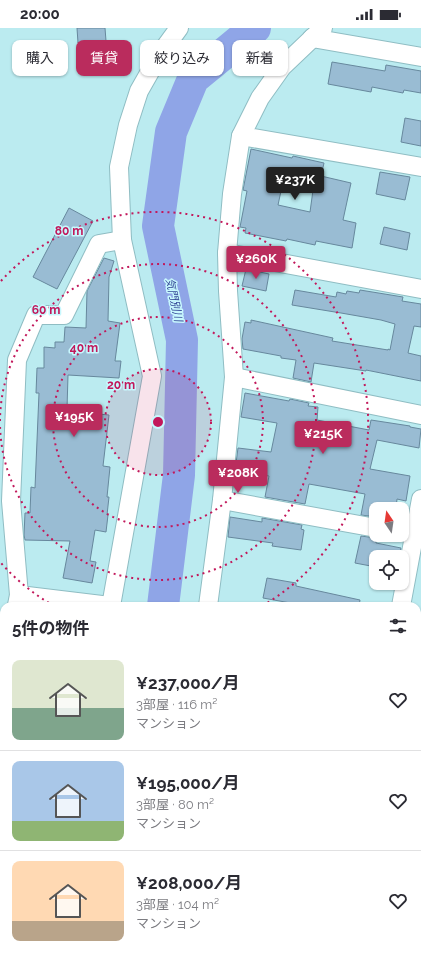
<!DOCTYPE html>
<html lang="ja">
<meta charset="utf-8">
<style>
:root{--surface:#fff;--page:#f7f7f7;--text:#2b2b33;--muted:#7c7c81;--line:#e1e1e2;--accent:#ba2c5d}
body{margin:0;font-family:Raleway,"Noto Sans JP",sans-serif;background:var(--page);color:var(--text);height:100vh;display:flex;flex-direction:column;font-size:15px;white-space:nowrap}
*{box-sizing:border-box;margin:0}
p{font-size:13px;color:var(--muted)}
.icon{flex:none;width:22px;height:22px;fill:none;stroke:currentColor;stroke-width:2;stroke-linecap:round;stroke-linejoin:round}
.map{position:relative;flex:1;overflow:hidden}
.panel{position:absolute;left:0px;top:574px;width:421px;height:356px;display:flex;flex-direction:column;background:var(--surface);border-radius:12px 12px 0 0;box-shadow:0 1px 3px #0004}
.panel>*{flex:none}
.guide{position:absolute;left:12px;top:12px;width:397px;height:36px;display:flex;gap:8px}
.needle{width:26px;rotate:347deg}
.tools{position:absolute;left:369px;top:474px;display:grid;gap:8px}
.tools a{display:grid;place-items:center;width:40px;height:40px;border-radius:8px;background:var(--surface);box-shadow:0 1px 3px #0004;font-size:20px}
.price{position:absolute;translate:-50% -34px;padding:0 9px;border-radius:4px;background:var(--accent);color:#fff;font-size:13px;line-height:26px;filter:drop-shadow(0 1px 2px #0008)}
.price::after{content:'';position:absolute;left:50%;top:24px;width:12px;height:9px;margin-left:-6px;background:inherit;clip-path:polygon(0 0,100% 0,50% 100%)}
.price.current{background:#222;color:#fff}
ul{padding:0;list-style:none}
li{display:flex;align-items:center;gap:12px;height:100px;padding:0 12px}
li+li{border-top:1px solid var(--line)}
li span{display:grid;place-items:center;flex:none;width:112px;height:80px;border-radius:8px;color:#555}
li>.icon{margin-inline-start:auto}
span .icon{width:48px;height:48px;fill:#fffc;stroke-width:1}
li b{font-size:17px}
h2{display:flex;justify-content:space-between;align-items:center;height:48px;padding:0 12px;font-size:17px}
.chip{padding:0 14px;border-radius:8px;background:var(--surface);box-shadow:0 1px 3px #0004;font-size:14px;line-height:36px}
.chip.current{background:var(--accent);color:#fff}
.status{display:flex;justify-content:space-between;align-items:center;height:28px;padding:0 20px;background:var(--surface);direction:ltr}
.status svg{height:11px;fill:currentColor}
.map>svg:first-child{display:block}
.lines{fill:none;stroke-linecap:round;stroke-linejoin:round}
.river{stroke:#8fa5e7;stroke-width:32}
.building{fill:#99bcd3;stroke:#67889d;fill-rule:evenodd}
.street-casing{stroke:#8fbdc3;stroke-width:20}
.highway-casing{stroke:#297464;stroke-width:24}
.street{stroke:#fff;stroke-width:18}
.highway{stroke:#3ba48a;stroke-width:22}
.ring{fill:none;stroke:#c2185b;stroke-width:2;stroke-dasharray:2 4}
.labels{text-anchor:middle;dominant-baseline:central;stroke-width:3;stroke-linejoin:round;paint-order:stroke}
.water-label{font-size:11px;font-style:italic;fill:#374b99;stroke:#c8f8fe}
.centre{fill:#c2185b;stroke:#c8f8fe;stroke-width:2}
.ring-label{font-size:12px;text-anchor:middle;font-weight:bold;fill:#c2185b;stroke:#c8f8fe;stroke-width:3;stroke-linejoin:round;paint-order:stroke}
</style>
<div class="status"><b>20:00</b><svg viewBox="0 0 49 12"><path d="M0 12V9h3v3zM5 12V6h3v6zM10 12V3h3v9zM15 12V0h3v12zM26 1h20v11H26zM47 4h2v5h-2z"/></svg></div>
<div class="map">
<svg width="421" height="930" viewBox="0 0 421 930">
<rect width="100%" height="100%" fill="#bbebf0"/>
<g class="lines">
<!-- river -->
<g class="river">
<polyline points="163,578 179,447 182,312 158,198 171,104 193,51 255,0"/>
<polyline points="107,930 108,926"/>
</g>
</g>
<!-- building -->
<g class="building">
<polygon points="77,0 105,0 106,13 78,15"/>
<polygon points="332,34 385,43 386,37 421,43 421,65 404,62 403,65 372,59 371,64 328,56"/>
<polygon points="405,90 421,93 421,118 401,114"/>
<path d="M251,121l41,9 1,-2 31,7 -3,13 30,7 -8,37 13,3 -4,25 -36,-7 -1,4 -28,-6 -1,2 -41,-8 1,-5 -6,-1 7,-36 -4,-1zM284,149l30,6 -4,29 -32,-7z"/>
<polygon points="380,144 410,149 405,172 376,166"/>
<polygon points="69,180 93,193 57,261 33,249"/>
<polygon points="384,199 410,205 407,222 380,216"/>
<polygon points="104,230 114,233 109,249 108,293 120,295 115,333 121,333 119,350 68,347 67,381 77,381 77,384 109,387 103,438 110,439 107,469 109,469 107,487 108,487 106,504 95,502 90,533 96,534 92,555 63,550 70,513 25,512 24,507 25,485 30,485 31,459 35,460 39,365 36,365 37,340 44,340 44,319 55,320 55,314 64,314 65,299 86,300 87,263"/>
<polygon points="246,241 269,246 266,263 242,258"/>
<polygon points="295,262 336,269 337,264 346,266 347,263 359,265 360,262 403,269 402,273 421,276 421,299 414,298 408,325 421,328 421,353 366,342 366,343 314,335 311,354 293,350 296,332 281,330 281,328 243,321 242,311 245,294 251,295 251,292 333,310 332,313 388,322 388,321 390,322 395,296 381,292 341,285 292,277"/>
<polygon points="245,365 289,373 290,371 309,375 308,378 318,379 317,392 369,402 371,392 410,398 410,399 421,401 419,420 377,412 370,441 410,448 406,473 397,471 396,481 376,481 376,489 361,487 365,466 309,456 305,476 265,469 269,448 235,443 238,420 271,424 277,395 241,389"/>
<polygon points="230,489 262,494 262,490 302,497 301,501 304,502 301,522 272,518 273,515 228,509"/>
<polygon points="361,508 376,510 376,515 401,520 399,529 376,529 376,539 355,535"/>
<polygon points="267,550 296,555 296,558 360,572 359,578 307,578 263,570"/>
</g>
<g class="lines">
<defs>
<g id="street">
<polyline points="312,10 421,29"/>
<polyline points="241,108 421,139"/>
<polyline points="227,225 421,261"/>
<polyline points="234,349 421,387"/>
<polyline points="222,472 376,500"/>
<polyline points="19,567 11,473 17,332 36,287 64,287 99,216 122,212"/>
<polyline points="17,577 19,567 110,578"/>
<polyline points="111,578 152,348 122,212 119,139 128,97 139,63 160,26 179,0"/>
<polyline points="208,578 222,472 234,349 228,263 227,225 232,166 241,108 260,70 282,39 323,0"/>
<polyline points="401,578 421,471"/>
<polyline points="417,632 421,633"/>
<polyline points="0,701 4,672"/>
<polyline points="417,754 421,755"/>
<polyline points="0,792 4,793"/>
<polyline points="0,834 4,835"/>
<polyline points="417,911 421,912"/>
<polyline points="35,930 36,926"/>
</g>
<g id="highway">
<polyline points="0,879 4,880"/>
<polyline points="246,926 266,930"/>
</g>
</defs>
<!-- street casing -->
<use href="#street" class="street-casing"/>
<!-- highway casing -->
<use href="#highway" class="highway-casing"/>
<!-- street -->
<use href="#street" class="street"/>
<!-- highway -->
<use href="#highway" class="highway"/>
</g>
<!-- distance rings -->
<circle cx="158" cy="394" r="53" fill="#c2185b" fill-opacity=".12"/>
<g class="ring">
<circle cx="158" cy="394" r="53"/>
<circle cx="158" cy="394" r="105"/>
<path d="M0 393A158 158 0 1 1 0 395"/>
<path d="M54 578A211 211 0 0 1 1 535M1 253A211 211 0 1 1 262 578"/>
</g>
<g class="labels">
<!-- water labels -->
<g class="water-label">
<text transform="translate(174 272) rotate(78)">気門別川</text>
</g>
</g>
<circle cx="158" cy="394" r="6" class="centre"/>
<g class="ring-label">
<text x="69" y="207">80 m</text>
<text x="46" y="286">60 m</text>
<text x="84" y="324">40 m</text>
<text x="121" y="361">20 m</text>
</g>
</svg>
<div class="tools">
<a><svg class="needle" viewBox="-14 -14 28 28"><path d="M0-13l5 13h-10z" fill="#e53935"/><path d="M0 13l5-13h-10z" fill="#7c7c81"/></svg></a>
<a><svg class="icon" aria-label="locate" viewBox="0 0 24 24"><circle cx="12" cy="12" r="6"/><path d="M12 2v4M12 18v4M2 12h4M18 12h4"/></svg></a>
</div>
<b class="price current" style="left:295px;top:173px">¥237K</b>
<b class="price" style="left:256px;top:252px">¥260K</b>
<b class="price" style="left:74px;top:410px">¥195K</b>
<b class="price" style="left:323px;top:427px">¥215K</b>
<b class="price" style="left:238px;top:466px">¥208K</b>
<div class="guide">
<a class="chip">購入</a>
<a class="chip current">賃貸</a>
<a class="chip">絞り込み</a>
<a class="chip">新着</a>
</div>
<section class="panel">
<h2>5件の物件<svg class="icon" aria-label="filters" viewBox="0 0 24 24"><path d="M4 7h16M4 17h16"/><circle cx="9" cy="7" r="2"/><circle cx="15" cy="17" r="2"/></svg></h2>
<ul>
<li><span style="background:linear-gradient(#dfe7d0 60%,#7fa58c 0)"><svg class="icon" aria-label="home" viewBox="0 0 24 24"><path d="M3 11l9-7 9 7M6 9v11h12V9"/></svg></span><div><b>¥237,000/月</b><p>3部屋 · 116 m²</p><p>マンション</p></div><svg class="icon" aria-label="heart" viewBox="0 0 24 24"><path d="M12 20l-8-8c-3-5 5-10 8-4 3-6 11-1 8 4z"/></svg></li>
<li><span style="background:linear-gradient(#a9c7e8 75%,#8fb573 0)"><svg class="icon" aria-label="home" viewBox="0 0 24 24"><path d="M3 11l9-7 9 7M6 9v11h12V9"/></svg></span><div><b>¥195,000/月</b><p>3部屋 · 80 m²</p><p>マンション</p></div><svg class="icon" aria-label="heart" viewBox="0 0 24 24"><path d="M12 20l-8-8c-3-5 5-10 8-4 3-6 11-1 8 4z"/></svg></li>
<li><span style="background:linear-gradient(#ffd9b3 75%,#b9a48a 0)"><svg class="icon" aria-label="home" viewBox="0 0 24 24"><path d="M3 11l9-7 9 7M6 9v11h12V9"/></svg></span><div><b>¥208,000/月</b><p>3部屋 · 104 m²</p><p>マンション</p></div><svg class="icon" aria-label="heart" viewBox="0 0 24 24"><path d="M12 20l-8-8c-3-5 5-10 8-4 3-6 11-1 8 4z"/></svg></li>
</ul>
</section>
</div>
